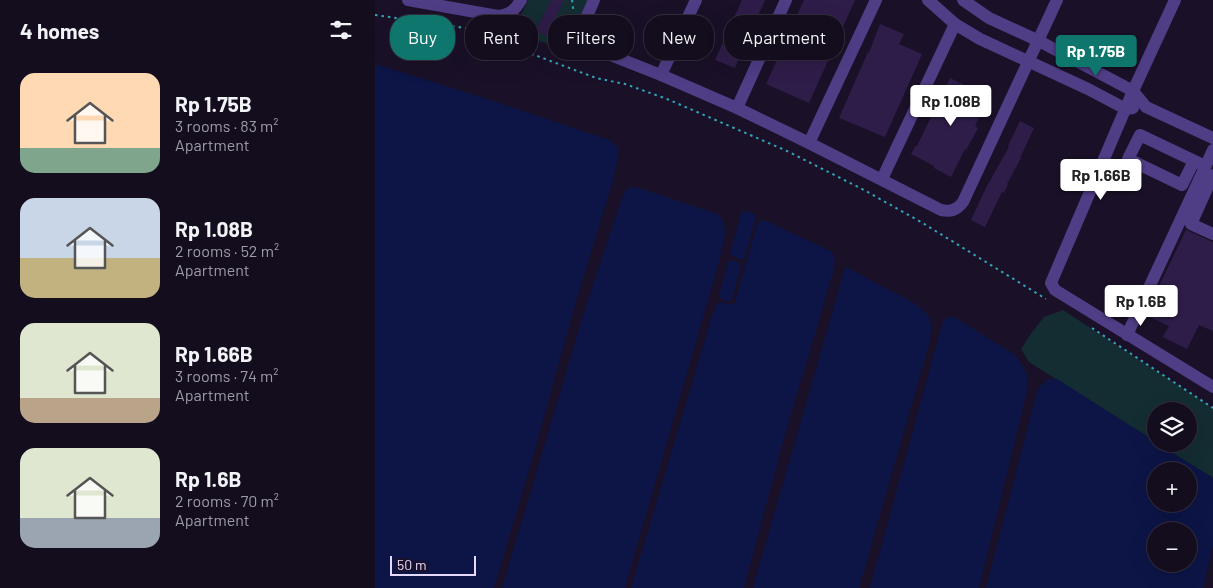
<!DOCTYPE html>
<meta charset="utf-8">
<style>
:root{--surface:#140d1e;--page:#1d1627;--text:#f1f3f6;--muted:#9d9ca4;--line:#332d3c;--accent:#0f766e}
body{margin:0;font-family:Barlow,sans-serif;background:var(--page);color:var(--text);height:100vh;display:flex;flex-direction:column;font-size:19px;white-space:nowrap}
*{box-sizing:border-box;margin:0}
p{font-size:16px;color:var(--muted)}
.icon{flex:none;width:28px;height:28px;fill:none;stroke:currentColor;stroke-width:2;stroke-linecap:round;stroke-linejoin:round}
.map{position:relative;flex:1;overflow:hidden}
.panel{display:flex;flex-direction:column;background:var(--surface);width:375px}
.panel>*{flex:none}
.top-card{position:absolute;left:15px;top:15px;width:475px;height:45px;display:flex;gap:10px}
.fabs{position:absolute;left:772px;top:402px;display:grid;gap:10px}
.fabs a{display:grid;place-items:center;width:50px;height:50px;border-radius:50%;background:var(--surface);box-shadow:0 5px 20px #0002,0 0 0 1px var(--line);font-size:25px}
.scale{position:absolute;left:15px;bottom:12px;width:86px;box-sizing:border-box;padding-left:5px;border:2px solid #e5d9fe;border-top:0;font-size:14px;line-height:18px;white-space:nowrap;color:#e5d9fe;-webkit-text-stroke:4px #1a1128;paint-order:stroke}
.price{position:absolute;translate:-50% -42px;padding:0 11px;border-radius:5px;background:#fff;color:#222;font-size:16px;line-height:32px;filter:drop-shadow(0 1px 2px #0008)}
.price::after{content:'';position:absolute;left:50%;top:30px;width:15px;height:11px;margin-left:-8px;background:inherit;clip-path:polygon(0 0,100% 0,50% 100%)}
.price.current{background:var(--accent);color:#fff}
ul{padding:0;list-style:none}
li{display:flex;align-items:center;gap:15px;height:125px;padding:0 20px}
li span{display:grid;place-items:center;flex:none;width:140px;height:100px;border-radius:15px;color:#555}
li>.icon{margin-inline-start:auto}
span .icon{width:60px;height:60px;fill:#fffc;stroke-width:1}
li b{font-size:21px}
h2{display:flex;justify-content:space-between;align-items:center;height:60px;padding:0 20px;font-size:21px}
.chip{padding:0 18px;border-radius:20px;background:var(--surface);box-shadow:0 5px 20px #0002,0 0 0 1px var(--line);font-size:18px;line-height:45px}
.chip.current{background:var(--accent);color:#fff}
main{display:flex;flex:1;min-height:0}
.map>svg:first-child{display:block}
.green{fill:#142d32}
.water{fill:#0c1546;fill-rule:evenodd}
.building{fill:#2f1d49}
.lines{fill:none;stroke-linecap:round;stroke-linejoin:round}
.path{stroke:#33a5b8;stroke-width:2;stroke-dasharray:2.5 4;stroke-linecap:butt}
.minor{stroke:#4f3d86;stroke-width:12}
</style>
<main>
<section class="panel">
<h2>4 homes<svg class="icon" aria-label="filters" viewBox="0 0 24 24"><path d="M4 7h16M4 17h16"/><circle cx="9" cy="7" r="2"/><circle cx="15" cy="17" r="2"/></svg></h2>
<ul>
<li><span style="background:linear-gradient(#ffd9b3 75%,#7fa58c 0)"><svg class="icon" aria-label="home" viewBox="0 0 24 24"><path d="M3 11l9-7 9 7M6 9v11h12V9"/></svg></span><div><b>Rp 1.75B</b><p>3 rooms · 83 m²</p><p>Apartment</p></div></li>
<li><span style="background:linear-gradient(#c9d6e8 60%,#c2b280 0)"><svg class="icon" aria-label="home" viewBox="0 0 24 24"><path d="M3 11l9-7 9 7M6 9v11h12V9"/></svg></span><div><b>Rp 1.08B</b><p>2 rooms · 52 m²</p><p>Apartment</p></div></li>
<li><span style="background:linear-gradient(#dfe7d0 75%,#b9a48a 0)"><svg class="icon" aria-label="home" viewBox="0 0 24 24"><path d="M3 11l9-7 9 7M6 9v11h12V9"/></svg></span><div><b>Rp 1.66B</b><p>3 rooms · 74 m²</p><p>Apartment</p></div></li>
<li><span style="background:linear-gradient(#dfe7d0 70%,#9aa5b1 0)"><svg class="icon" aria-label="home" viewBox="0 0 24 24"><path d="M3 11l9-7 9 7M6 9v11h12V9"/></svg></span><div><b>Rp 1.6B</b><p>2 rooms · 70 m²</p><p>Apartment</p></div></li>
</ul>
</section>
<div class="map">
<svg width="838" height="588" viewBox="0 0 838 588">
<rect width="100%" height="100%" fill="#1a1128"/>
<!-- green -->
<g class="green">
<polygon points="153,0 213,0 191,50 138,32"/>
<polygon points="688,310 838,408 838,478 783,444 814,444 814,411 781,411 781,442 654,362 646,349 655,335 669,317"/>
</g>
<!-- water -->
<g class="water">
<polygon points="0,64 109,98 234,140 241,145 244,151 238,180 201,302 156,463 119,588 0,588"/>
<path d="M255,187l9,1 78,26c14,12 6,29 3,44l-95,330h-123l83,-279 39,-117z"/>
<polygon points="370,210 381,215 381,217 370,257 367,260 356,255 355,253 366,215 368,211"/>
<polygon points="386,220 391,221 456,251 460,259 458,272 408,442 369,588 256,588 337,316 341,305 345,302 358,305 360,302 382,226"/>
<path d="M354,260h2c4,1 9,2 10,6l-9,33 -3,3 -10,-4v-3z"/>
<path d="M470,268h3l69,37c16,13 15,16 13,36l-71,247h-106z"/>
<polygon points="574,317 579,317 640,355 647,365 652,375 652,391 604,588 495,588 568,321"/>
<path d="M673,379h9l99,63v2h2l55,34v68l-10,42h-217l52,-200zM781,471h33v33h-33zM781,531h33v33h-33z"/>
</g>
<!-- building -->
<g class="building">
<polygon points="176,0 189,0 172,36 161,31"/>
<polygon points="367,0 390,0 360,68 340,60"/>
<polygon points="429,0 480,0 434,103 391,84"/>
<polygon points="505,24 529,34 524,44 547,54 510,137 464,118 493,52 494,53"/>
<polygon points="575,78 612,96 605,108 608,110 600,126 603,128 591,150 590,149 576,177 559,168 559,166 536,154 541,145 542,146"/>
<polygon points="645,121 659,128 645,158 646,158 632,184 633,184 629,193 627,192 610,227 596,220 612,186 634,147 633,146"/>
<polygon points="811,230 838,242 838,331 824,325 812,349 788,337 794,326 770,315"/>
</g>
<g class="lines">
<!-- path -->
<g class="path">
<polyline points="197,0 198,8 201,12"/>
<polyline points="0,15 97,29 119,35 157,54 221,78 250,84 292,99 412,151 489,190 546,222 671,299"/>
<polyline points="717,328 838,408"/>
</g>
<!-- minor -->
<g class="minor">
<path d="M33,0l90,16c12,-1 17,-6 23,-16"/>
<path d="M219,0l-11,25v8l2,7 10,9 66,26 76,33 72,35 132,67c10,2 16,0 22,-8l94,-202"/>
<polyline points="553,0 580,24 605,39 713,89 751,109 758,108"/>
<polyline points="588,0 614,18 664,41 758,91 771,107 838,138"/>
<polyline points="800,0 758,91 676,283 680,290 838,387"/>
<polyline points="286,75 321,0"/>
<polyline points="362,108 411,0"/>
<polyline points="434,143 501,0"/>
<polyline points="819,161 807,185 753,159 765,135 830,166"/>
<polyline points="838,175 816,224 838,234"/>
<polyline points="507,179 580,24"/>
<polyline points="752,335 838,150"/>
</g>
</g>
</svg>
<div class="fabs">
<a><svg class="icon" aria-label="layers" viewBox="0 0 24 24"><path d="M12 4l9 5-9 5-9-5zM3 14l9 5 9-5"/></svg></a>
<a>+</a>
<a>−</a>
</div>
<div class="scale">50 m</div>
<b class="price current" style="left:721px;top:77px">Rp 1.75B</b>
<b class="price" style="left:576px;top:127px">Rp 1.08B</b>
<b class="price" style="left:726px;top:201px">Rp 1.66B</b>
<b class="price" style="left:766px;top:327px">Rp 1.6B</b>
<div class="top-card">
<a class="chip current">Buy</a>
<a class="chip">Rent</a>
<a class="chip">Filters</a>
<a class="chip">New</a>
<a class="chip">Apartment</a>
</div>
</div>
</main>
